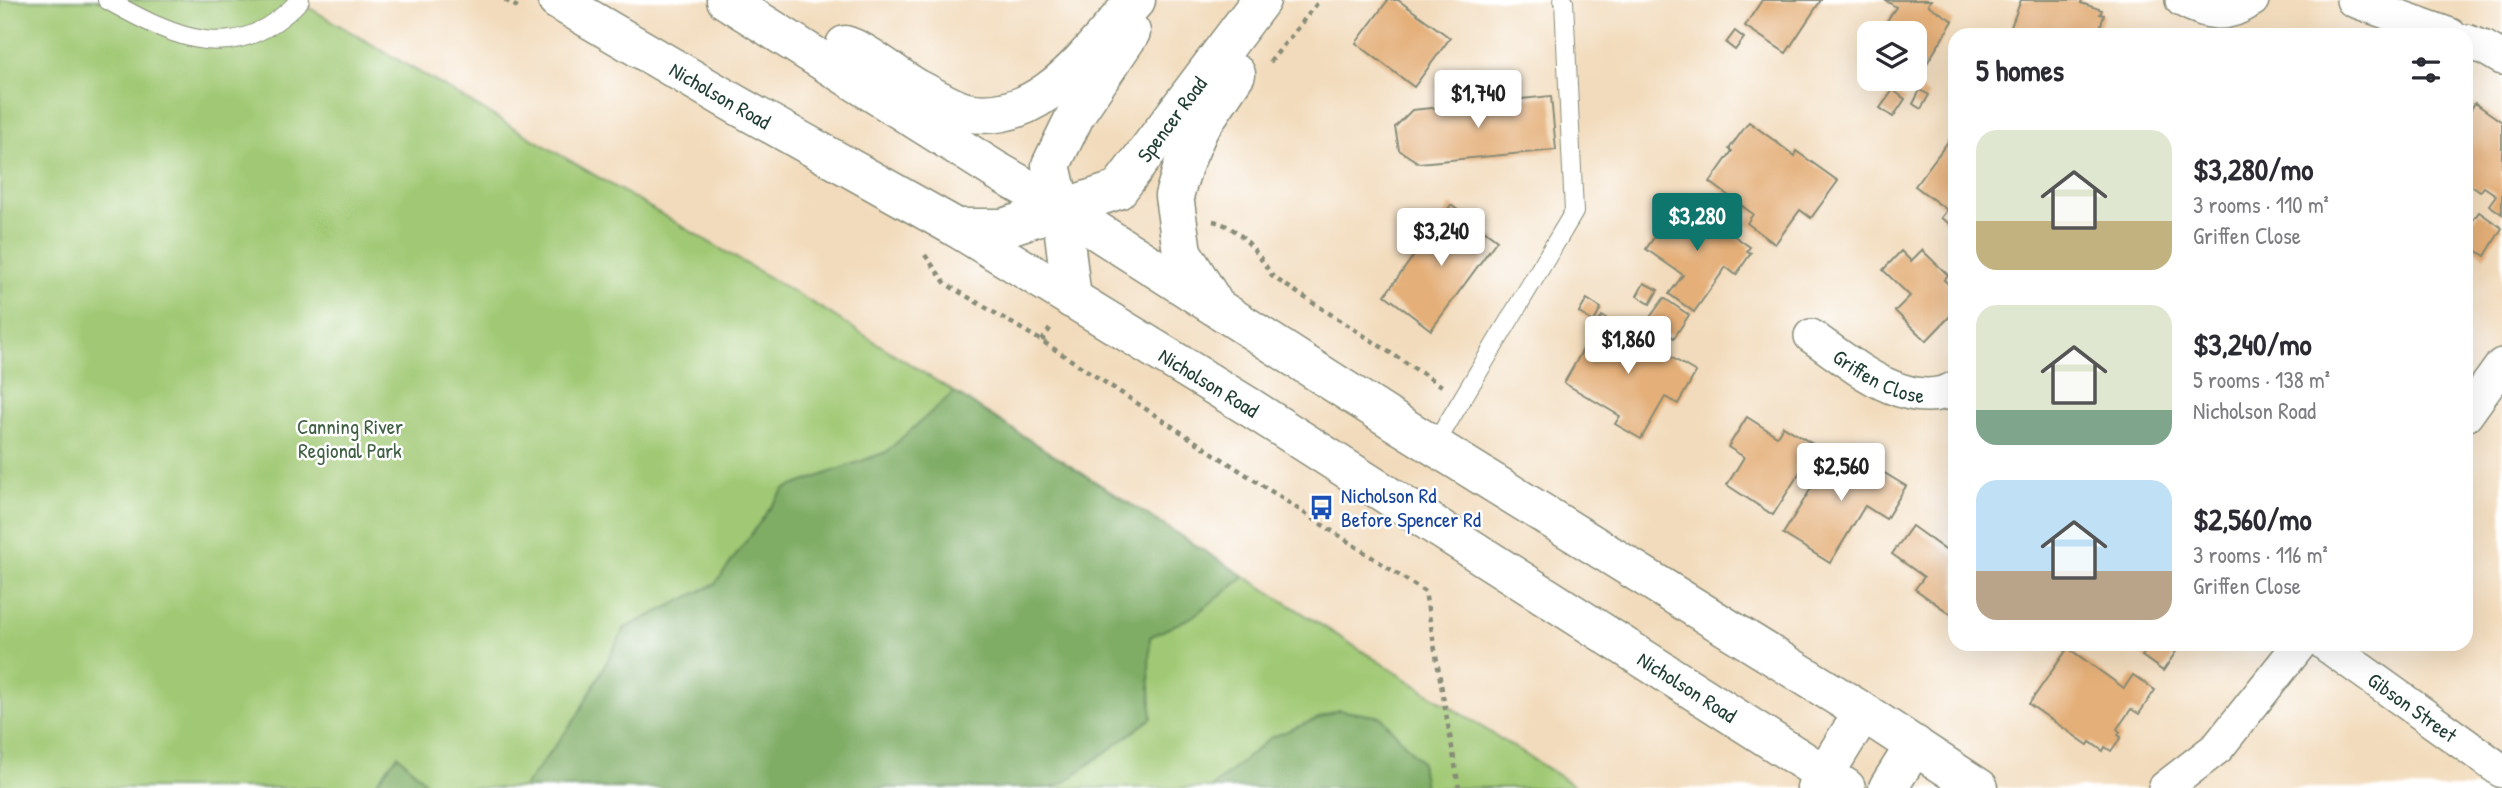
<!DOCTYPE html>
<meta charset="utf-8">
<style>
:root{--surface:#fff;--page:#f7f7f7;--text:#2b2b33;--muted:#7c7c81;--accent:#0f766e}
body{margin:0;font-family:"Patrick Hand",sans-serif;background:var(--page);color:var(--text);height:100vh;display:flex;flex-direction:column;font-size:26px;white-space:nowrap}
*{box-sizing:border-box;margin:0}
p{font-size:23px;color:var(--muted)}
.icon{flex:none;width:38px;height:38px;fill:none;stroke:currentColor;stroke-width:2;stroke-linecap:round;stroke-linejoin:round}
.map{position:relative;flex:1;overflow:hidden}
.drawer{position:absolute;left:1948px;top:28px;width:525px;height:623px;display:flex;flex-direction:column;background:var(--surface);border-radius:21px;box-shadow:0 7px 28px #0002}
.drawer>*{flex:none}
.buttons{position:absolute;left:1857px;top:21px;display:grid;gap:14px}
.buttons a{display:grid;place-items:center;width:70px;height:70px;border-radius:14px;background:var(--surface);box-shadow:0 7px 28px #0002;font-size:35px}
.price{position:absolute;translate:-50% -60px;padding:0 16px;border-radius:7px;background:#fff;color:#222;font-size:23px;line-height:46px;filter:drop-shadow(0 2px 4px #0008)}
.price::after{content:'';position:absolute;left:50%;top:42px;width:21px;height:16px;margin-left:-10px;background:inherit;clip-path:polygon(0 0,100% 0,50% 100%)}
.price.active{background:var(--accent);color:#fff}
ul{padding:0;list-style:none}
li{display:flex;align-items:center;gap:21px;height:175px;padding:0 28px}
li span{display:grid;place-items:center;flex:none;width:196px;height:140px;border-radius:21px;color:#555}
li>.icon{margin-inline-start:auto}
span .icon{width:84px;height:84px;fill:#fffc;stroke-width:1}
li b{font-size:30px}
h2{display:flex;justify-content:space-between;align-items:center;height:84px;padding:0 28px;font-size:30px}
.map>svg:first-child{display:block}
.green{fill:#a1c975;stroke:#608354;stroke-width:2}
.forest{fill:#80ad66;stroke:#50754d;stroke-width:2}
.building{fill:#e4af78}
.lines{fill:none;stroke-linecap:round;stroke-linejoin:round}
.lane-casing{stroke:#888c78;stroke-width:20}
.street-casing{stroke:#888c78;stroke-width:36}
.secondary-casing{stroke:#888c78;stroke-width:41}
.primary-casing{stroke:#888c78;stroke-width:41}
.path{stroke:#888c78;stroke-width:4.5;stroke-dasharray:5 5;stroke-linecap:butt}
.lane{stroke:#fff;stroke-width:18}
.street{stroke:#fff;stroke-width:33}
.secondary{stroke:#fff;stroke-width:38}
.primary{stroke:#fff;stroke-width:38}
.labels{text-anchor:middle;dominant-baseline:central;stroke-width:5;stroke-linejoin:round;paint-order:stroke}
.street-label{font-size:21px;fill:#1f3d34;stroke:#fff}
.park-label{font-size:21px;fill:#406044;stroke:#fff}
.transit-label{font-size:21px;fill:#164399;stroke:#fff;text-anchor:start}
</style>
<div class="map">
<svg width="2502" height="788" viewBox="0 0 2502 788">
<rect width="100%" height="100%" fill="#fff"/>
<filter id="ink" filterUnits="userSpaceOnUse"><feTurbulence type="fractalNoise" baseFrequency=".0143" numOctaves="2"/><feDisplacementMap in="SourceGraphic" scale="14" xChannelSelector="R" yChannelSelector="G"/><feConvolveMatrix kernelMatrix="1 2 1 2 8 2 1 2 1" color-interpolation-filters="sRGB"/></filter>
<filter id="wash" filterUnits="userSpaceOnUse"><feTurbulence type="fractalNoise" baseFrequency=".00686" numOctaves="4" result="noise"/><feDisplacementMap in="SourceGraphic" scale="28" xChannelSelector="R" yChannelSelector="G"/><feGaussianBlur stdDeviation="1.57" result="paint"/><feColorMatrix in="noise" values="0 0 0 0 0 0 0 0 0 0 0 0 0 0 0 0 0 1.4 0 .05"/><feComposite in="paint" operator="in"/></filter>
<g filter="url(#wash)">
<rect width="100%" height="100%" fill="#f2dbbc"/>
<!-- green -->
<polygon class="green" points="0,0 296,0 823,309 1578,788 0,788"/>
<!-- forest -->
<g class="forest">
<polygon points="954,392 1245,577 1192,617 1150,637 1149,671 1152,718 1065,782 1052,788 523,788 576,718 625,628 715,584 784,489 886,452"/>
<polygon points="1338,710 1381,717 1421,762 1425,788 1211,788 1270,738"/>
<polygon points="398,755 431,788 372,788"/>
</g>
<g id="blocks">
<!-- building -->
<g class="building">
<polygon points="1388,0 1398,0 1450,38 1414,87 1356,43"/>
<polygon points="1762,0 1821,0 1786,53 1745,26"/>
<polygon points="1885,0 1931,0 1928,5 1953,21 1918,78 1914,76 1914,33 1879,33 1896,7"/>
<polygon points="2021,0 2082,0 2081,3 2102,10 2100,14 2104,15 2099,31 2094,30 2093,33 2098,35 2008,35"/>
<polygon points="1735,31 1744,38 1735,50 1726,43"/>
<polygon points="1893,90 1905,99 1893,117 1880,108"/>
<polygon points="1920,90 1929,95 1921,109 1913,104"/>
<polygon points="1551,96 1556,150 1419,163 1399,150 1395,127 1412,110"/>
<polygon points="2475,103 2502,122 2502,214 2489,205 2496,195 2484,187 2480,192 2466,182 2466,117"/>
<polygon points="1749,122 1795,156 1796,151 1838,181 1811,218 1800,210 1775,244 1747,223 1753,214 1710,182 1732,151 1729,149"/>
<polygon points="1953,135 1955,137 1955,227 1941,218 1947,210 1915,186"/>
<polygon points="1681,199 1750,247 1747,251 1751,253 1736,275 1726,267 1694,312 1669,294 1683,275 1646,249"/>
<polygon points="1451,205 1497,240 1431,330 1385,295"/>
<polygon points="2479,212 2502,228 2485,256 2470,246 2466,253 2466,224 2469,226"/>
<polygon points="1922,250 1948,275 1944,280 1955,291 1955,311 1926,341 1895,311 1910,296 1883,270 1901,251 1911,261"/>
<polygon points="1644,283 1658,290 1650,304 1637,296"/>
<polygon points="1664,298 1689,315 1674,338 1648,320"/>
<polygon points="1587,299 1601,308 1594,322 1579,313"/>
<polygon points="1602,316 1696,372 1678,404 1665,397 1641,439 1615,424 1620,416 1564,383"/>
<polygon points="1747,417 1777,436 1783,426 1816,446 1773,515 1727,485 1744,457 1728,447"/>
<polygon points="1844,448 1853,451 1855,460 1868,468 1871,465 1906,486 1886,519 1865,506 1830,563 1783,534 1834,451"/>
<polygon points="1912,526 1955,557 1955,617 1915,589 1924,577 1892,554"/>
<polygon points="2150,644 2181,644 2163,671 2142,656"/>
<polygon points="2068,648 2124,688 2133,675 2155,690 2139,714 2131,709 2117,729 2120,732 2118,735 2121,737 2111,751 2105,747 2103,751 2090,742 2088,745 2029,704"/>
</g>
</g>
</g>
<g filter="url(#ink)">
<use href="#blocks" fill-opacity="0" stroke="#888c78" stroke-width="2"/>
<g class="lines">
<defs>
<g id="lane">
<path d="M107,0c70,39 129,68 193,0"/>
<polyline points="1434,446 1574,212 1564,1 1563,0"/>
</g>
<g id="street">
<path d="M2182,0c26,14 44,18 70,0"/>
<polyline points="2353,0 2450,35"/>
<polyline points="2466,41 2485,48 2502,58"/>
<path id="s1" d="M1811,336c38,26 97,78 144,52"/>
<polyline points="2466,415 2502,365"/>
<path id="s2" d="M2325,644l177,127"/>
<polyline points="2165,788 2218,747 2300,644"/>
</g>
<g id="secondary">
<polyline points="1816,788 1863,712"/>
<polyline points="1888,788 1915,745"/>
</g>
<g id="primary">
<path id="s3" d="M557,0l178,104 222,124 294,180 595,380"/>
<polyline points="726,0 997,171 1061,208 1397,423 1863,712 1979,788"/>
<path d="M845,45c22,6 51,32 73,44 15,7 32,19 48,23 76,15 125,-64 170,-112"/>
<path id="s4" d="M957,228h46l115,-38 143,-190"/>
<polyline points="1072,299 1061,208 1051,165 1077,112 1131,32"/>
<polyline points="1212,300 1182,252 1174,196 1183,166 1199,129 1236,74"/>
</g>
</defs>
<!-- lane casing -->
<use href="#lane" class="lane-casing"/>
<!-- street casing -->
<use href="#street" class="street-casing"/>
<!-- secondary casing -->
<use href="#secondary" class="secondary-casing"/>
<!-- primary casing -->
<use href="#primary" class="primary-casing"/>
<!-- path -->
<g class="path">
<polyline points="505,0 521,9"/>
<polyline points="1270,62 1320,0"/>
<path d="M1213,221c28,6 45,33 60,56l169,109"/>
<polyline points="925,255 946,284 1042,341 1425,592 1459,788"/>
<polyline points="1042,341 1051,327"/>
</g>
<!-- lane -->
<use href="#lane" class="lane"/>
<!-- street -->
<use href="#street" class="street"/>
<!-- secondary -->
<use href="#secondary" class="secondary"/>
<!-- primary -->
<use href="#primary" class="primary"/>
</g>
</g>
<!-- icons -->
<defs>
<symbol id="bus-bare" viewBox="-9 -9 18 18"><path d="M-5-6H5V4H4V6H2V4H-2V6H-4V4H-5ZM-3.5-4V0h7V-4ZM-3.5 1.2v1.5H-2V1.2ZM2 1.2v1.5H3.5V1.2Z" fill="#1a4fb4" stroke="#fff" stroke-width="2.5" paint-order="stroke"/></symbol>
</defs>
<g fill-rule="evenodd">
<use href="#bus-bare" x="1304" y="490" width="35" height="35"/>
</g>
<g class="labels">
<!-- street labels -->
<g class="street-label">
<text stroke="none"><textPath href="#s3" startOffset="189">Nicholson Road</textPath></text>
<text stroke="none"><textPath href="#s4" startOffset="256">Spencer Road</textPath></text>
<text stroke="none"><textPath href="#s1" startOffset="80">Griffen Close</textPath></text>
<text stroke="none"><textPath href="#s3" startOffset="756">Nicholson Road</textPath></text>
<text stroke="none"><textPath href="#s3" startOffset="1323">Nicholson Road</textPath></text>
<text stroke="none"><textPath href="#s2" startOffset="108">Gibson Street</textPath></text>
</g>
<!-- park labels -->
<g class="park-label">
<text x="350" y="426">Canning River<tspan x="350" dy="24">Regional Park</tspan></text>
</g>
<!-- transit labels -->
<g class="transit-label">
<text x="1341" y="495">Nicholson Rd<tspan x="1341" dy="24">Before Spencer Rd</tspan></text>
</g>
</g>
</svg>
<div class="buttons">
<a><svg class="icon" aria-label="layers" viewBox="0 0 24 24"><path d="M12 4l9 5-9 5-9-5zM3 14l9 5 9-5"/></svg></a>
</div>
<b class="price" style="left:1478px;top:130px">$1,740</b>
<b class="price active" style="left:1697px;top:253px">$3,280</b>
<b class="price" style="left:1441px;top:268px">$3,240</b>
<b class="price" style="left:1628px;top:376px">$1,860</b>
<b class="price" style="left:1841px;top:503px">$2,560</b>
<section class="drawer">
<h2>5 homes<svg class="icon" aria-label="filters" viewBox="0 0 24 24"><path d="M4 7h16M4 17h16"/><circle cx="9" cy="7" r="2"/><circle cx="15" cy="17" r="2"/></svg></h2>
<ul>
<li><span style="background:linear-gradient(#dfe7d0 65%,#c2b280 0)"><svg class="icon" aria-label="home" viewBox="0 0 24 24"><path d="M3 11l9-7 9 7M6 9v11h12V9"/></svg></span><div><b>$3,280/mo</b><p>3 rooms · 110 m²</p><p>Griffen Close</p></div></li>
<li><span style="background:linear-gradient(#dfe7d0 75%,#7fa58c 0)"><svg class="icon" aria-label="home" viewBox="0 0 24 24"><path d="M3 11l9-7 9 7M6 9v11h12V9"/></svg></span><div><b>$3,240/mo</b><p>5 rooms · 138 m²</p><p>Nicholson Road</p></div></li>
<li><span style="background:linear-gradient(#bfe0f5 65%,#b9a48a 0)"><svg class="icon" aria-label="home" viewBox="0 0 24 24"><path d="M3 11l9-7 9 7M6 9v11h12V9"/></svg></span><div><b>$2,560/mo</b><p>3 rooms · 116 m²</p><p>Griffen Close</p></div></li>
</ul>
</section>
</div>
